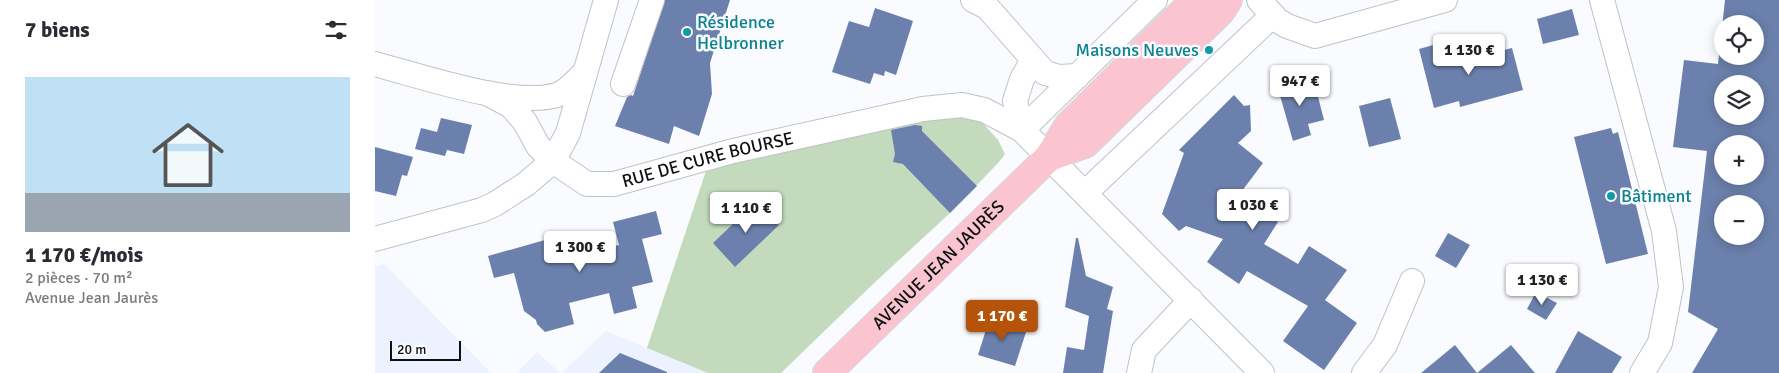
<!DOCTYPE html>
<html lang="fr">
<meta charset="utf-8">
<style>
:root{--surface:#fff;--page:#f7f7f7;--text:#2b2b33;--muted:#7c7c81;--accent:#b45309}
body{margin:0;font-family:Signika,sans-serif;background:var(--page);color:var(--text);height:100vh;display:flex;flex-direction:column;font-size:19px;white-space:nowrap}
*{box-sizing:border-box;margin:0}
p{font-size:16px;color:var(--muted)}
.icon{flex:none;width:28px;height:28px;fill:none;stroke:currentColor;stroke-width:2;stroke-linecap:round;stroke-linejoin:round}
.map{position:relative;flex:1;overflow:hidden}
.panel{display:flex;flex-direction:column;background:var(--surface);width:375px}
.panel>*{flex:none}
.buttons{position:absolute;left:1339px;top:15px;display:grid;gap:10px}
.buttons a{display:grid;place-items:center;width:50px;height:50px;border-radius:50%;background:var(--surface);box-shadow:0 2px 12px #0003;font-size:25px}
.scale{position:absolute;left:15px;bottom:12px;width:71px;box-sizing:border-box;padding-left:5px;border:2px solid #0f1012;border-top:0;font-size:14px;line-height:18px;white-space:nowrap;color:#0f1012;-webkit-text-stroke:4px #fafbff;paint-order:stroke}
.price{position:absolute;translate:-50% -42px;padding:0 11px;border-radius:5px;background:#fff;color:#222;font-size:16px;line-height:32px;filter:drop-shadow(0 1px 2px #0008)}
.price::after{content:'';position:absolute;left:50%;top:30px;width:15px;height:11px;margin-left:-8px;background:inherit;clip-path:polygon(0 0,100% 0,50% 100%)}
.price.selected{background:var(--accent);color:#fff}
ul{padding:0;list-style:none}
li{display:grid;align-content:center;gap:10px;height:265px;padding:0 25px}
li span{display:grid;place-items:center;height:155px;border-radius:0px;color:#555}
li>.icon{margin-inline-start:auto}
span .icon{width:90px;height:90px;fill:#fffc;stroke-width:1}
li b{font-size:21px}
h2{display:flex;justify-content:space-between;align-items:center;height:60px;padding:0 25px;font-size:21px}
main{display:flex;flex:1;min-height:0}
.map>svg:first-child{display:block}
.built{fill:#ecf2ff}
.green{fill:#c3dabc}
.building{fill:#6b80ac;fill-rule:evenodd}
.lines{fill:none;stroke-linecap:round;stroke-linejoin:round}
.minor-casing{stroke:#bfc2c7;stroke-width:26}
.major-casing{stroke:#d9d9d9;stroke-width:30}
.minor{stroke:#fff;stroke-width:24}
.major{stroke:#fac5d1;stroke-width:28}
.culture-dot{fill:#0f9aa8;stroke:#fafbff;stroke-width:2}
.labels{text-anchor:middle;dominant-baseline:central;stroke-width:5;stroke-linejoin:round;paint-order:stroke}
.culture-label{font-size:18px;fill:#0d838f;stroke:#fafbff;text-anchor:start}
.street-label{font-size:18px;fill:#0f1012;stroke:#fafbff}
</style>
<main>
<section class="panel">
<h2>7 biens<svg class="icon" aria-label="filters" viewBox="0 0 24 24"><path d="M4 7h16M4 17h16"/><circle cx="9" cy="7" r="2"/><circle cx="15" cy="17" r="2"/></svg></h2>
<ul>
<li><span style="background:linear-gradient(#bfe0f5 75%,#9aa5b1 0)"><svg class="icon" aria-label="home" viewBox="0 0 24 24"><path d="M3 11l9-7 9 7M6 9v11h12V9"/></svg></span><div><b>1 170 €/mois</b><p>2 pièces · 70 m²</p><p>Avenue Jean Jaurès</p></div></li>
</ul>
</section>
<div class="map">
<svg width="1404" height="373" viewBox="0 0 1404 373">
<rect width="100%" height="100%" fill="#fafbff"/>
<!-- built -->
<g class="built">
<polygon points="9,264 116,373 0,373 0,266"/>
<polygon points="231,331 333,373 187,373"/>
<polygon points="162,352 185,373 142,373"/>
</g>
<!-- green -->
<polygon class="green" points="577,114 605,120 623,140 630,154 624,162 575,213 497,285 406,373 333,373 272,348 332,168"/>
<!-- building -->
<g class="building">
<polygon points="290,0 355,0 335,63 337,94 324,136 299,126 294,144 240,126 252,97 256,95 258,96"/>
<path d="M1350,0h54v373h-87l26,-44 -30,-17 19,-161 -34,-4 11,-87 34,4zM1348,24h32v32h-32zM1348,84h32v32h-32zM1348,144h32v32h-32zM1348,204h32v32h-32z"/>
<polygon points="500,8 538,21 521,75 510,71 509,76 499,73 495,84 457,72 474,21 494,27"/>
<polygon points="1197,9 1204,35 1168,44 1162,19"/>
<polygon points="1069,42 1074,64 1137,48 1148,90 1085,107 1084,101 1059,108 1044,49"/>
<polygon points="922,79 924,85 939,81 949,120 933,124 936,135 918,141 902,85"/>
<polygon points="859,95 869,106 875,105 876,131 863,143 888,163 864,195 903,222 889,244 923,264 934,246 972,270 950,300 982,323 949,370 908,341 933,306 872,271 864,284 832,262 848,239 811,226 804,231 787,214 809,153 804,150"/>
<polygon points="1015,98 1026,139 994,147 984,106"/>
<polygon points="66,118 97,125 89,154 72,150 70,156 40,149 46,128 62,132"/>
<polygon points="540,125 547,126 547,131 602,186 575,213 528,164 518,162 520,154 516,130"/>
<polygon points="1236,128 1238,134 1243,132 1273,254 1231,264 1199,137"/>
<polygon points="0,147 38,157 32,176 27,175 21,196 0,191"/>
<polygon points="382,201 404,225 360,267 338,243"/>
<polygon points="281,211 287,234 267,239 278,282 257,287 262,308 239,314 234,293 194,303 199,324 170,332 162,324 161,320 149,311 139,273 119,278 113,256 177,238 183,260 220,251 244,245 238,222"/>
<polygon points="1073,233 1095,245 1081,268 1060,256"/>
<polygon points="701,238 703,238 711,276 738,287 732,309 738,311 728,373 688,373 692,347 709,350 714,316 690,307"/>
<polygon points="1161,292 1182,303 1171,320 1152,309"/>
<polygon points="615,317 652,329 640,366 603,355"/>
<polygon points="1203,331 1247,357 1237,373 1180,373"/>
<polygon points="1080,345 1102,373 1136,345 1160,373 1046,373"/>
<polygon points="245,353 292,372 292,373 224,373"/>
</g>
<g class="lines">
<defs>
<g id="minor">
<polyline points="598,0 612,7 670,73 684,77 702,76"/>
<polyline points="884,0 902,20 912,26 940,36 1070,0"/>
<polyline points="1227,0 1289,231 1296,287 1285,343 1267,373"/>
<path d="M0,64c46,12 137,44 182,31 11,-4 19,-14 27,-22"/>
<polyline points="248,84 277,0"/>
<path id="s1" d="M112,93l24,13 14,16 13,24 15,15 34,23h27l119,-33 190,-42 39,-4 22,5 38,20 240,243"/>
<polyline points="647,130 780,0"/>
<polyline points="647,130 640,101 647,79 658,60"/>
<polyline points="710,193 898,15"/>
<polyline points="0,239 107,210 120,204 151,184 178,161 193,133 231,0"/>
<polyline points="764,373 769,350 816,300"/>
<polyline points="989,373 1010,345 1037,281"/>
</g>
<g id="major">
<polyline points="674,157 710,144 840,17 846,11 853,0"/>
<path id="s2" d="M452,373l222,-216 19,-31 127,-126"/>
</g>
</defs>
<!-- minor casing -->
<use href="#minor" class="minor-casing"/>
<!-- major casing -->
<use href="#major" class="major-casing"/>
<!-- minor -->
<use href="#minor" class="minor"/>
<!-- major -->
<use href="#major" class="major"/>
</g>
<!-- markers -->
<g class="culture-dot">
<circle cx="312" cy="32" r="5"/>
<circle cx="834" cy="50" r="5"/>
<circle cx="1236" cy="196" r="5"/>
</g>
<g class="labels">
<!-- culture labels -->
<g class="culture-label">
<text x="322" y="22">Résidence<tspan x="322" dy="21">Helbronner</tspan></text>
<text x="824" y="50" text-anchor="end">Maisons Neuves</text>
<text x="1246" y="196">Bâtiment</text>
</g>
<!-- street labels -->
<g class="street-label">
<text stroke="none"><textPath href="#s1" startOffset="262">RUE DE CURE BOURSE</textPath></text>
<text stroke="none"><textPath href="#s2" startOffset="155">AVENUE JEAN JAURÈS</textPath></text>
</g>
</g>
</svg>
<div class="buttons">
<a><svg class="icon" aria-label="locate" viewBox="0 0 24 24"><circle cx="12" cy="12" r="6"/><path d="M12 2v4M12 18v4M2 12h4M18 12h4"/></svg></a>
<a><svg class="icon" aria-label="layers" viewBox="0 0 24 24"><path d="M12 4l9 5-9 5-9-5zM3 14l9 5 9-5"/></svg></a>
<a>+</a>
<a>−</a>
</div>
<div class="scale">20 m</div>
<b class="price" style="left:1094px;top:76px">1 130 €</b>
<b class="price" style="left:925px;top:107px">947 €</b>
<b class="price" style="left:878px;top:231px">1 030 €</b>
<b class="price" style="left:371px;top:234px">1 110 €</b>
<b class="price" style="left:205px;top:273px">1 300 €</b>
<b class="price" style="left:1167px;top:306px">1 130 €</b>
<b class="price selected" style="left:627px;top:342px">1 170 €</b>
</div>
</main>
